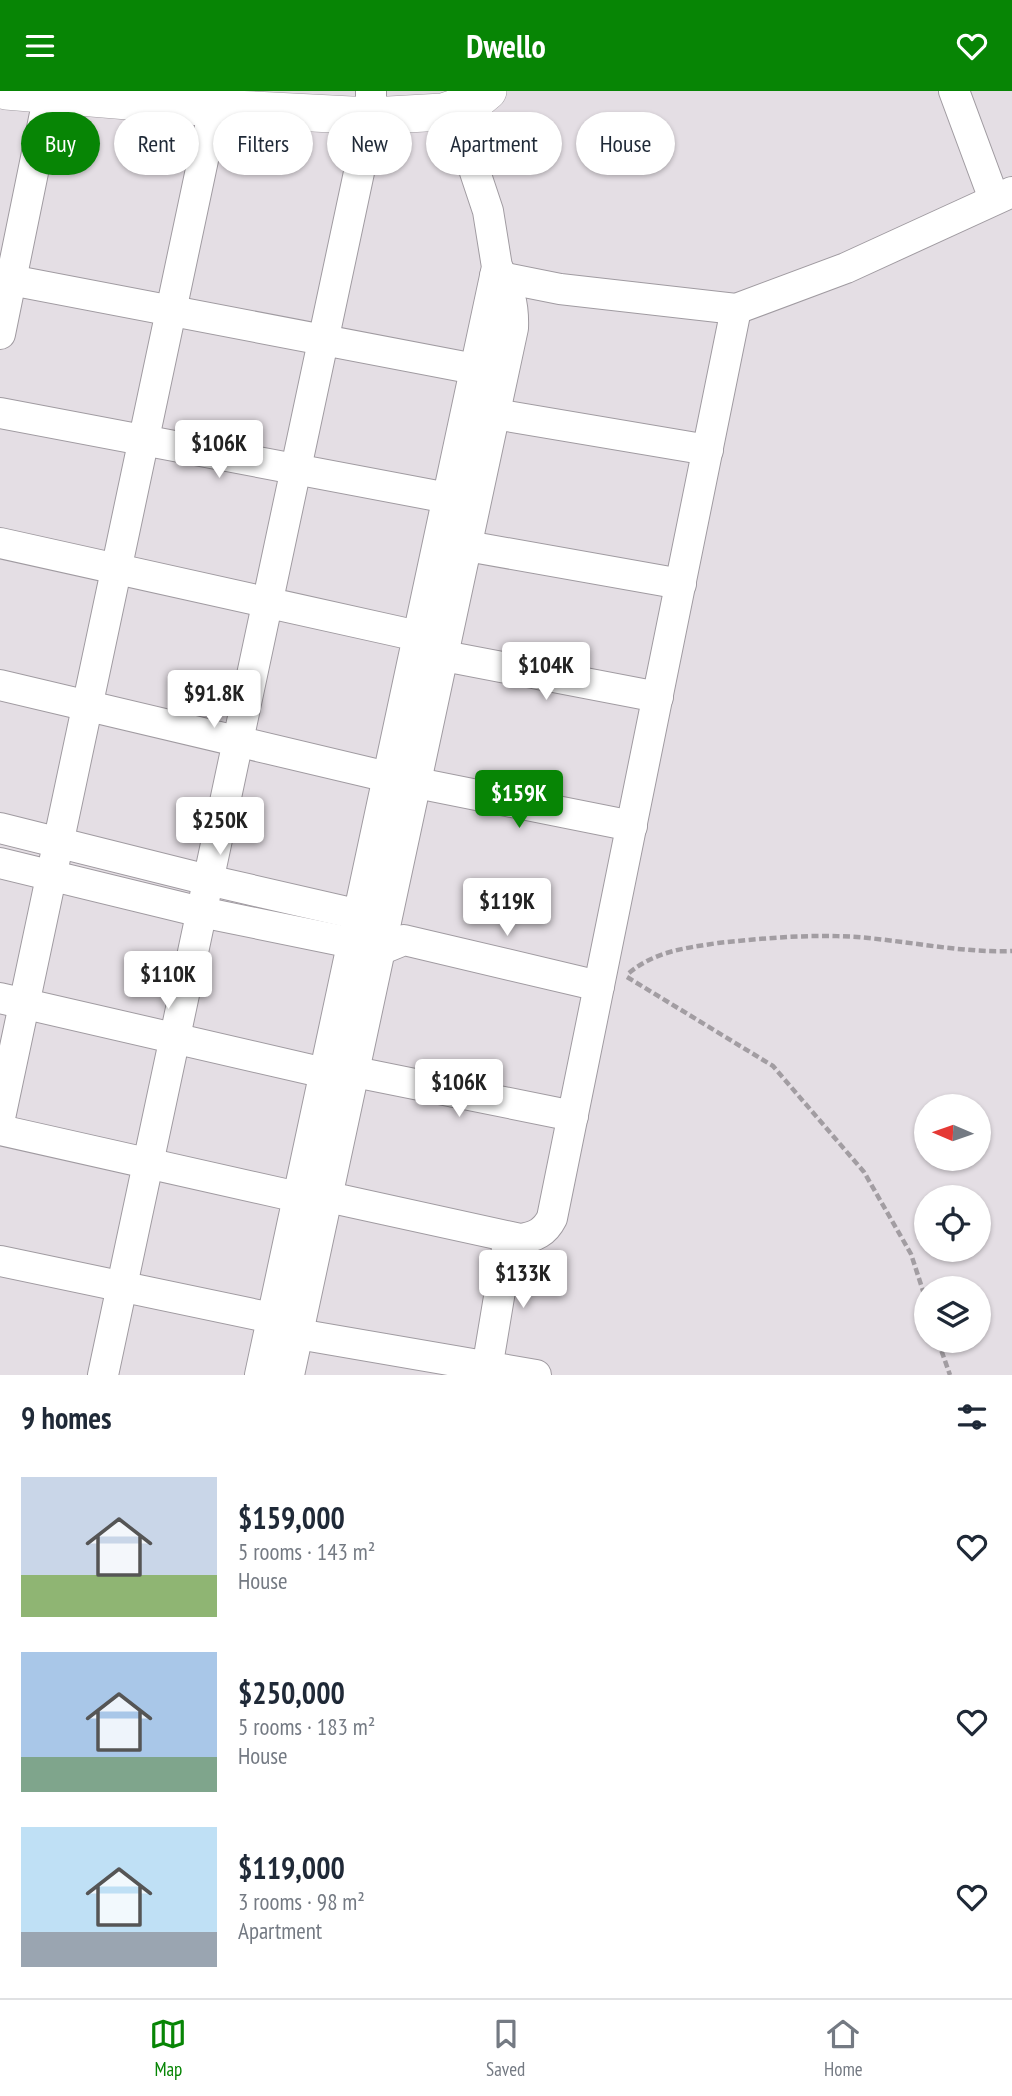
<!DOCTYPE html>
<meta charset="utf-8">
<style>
:root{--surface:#fff;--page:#f6f6f7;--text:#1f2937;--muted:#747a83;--line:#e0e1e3;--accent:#078505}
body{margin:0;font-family:"PT Sans Narrow",sans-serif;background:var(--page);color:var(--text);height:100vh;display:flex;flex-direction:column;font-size:26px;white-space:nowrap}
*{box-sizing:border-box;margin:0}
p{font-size:23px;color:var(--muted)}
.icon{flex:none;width:38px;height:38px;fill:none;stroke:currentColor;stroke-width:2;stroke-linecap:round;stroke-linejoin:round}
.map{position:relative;height:1284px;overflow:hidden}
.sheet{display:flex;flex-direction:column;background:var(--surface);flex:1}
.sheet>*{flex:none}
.guide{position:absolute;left:21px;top:21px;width:971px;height:63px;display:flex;gap:14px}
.needle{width:46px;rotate:272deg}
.tools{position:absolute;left:914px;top:1003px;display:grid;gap:14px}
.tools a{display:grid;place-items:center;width:77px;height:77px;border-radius:50%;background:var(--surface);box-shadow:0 2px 5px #0004;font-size:35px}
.price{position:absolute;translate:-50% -60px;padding:0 16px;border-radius:7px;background:#fff;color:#222;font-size:23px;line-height:46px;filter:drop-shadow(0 2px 4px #0008)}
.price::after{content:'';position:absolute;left:50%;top:42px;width:21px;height:16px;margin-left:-10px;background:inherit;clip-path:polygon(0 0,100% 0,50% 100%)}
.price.current{background:var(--accent);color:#fff}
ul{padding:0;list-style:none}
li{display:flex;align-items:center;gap:21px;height:175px;padding:0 21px}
li span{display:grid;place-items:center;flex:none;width:196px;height:140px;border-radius:0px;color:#555}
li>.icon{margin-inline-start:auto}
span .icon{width:84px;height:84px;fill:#fffc;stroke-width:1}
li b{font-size:30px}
h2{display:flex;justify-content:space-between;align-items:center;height:84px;padding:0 21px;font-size:30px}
.chip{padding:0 24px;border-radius:32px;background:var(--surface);box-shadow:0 2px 5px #0004;font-size:24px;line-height:63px}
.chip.current{background:var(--accent);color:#fff}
header{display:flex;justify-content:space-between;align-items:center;height:91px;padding:0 21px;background:var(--accent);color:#fff;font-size:32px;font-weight:700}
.tabs{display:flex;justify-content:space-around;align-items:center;height:98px;border-top:2px solid var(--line);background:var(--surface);font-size:19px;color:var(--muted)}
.tabs a{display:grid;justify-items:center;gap:4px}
.tabs .current{color:var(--accent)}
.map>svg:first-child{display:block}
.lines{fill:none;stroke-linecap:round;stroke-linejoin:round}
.minor-casing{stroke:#a09ba1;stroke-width:32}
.tertiary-casing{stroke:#a09ba1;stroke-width:38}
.path{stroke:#a29da2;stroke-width:4.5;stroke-dasharray:7 3.5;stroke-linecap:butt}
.minor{stroke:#fff;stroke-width:30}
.tertiary{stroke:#fff;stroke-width:37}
</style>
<header><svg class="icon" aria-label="menu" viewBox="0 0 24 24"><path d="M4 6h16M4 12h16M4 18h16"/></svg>Dwello<svg class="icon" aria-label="heart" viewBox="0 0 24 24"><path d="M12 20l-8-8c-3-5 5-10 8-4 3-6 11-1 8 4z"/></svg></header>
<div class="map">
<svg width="1012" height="1284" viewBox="0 0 1012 1284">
<rect width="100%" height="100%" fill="#e4dee4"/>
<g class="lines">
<defs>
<g id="minor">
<polyline points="954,0 994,108"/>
<polyline points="495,185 560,198 736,218 846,177 1012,101"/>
<polyline points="0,187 475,278"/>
<polyline points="0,243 49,3"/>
<polyline points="0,322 448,407"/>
<polyline points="495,323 708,359"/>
<polyline points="0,452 418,545"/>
<polyline points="467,455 681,493"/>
<polyline points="444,565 658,606"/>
<polyline points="0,594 388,686"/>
<polyline points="417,692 632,735"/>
<polyline points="0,737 208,789 378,828"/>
<polyline points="0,772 201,821 382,858 404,849 599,895"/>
<polyline points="0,907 325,982"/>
<polyline points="355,981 573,1025"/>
<polyline points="0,1027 214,17"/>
<polyline points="0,1039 298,1106"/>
<path d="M328,1106l192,42c15,-2 25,-7 32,-21l184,-909"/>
<polyline points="0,1170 272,1227"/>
<polyline points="298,1243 536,1284"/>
<polyline points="103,1284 371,25 371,0"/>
<polyline points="260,1284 497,176 488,120 470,66 443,21"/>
<path d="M289,1284l224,-1047c1,-24 -4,-40 -16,-61"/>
<polyline points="486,1284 509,1146"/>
</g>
<polyline id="tertiary" points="6,0 214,17 371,25 443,21 476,10 488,0"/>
</defs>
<!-- minor casing -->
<use href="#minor" class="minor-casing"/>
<!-- tertiary casing -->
<use href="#tertiary" class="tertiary-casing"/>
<!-- path -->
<g class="path">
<path d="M629,882c27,-22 56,-25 89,-30 47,-5 93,-9 139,-6 51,4 104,16 155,14"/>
<polyline points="627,886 773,975 864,1081 911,1163 926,1209"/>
<polyline points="938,1250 950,1284"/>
</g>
<!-- minor -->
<use href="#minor" class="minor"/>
<!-- tertiary -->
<use href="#tertiary" class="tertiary"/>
</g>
</svg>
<div class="tools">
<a><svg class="needle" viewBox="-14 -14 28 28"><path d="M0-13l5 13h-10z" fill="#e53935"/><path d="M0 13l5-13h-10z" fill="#747a83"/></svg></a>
<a><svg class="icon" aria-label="locate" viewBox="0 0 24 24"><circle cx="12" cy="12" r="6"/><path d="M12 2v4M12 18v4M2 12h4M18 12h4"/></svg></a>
<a><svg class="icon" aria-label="layers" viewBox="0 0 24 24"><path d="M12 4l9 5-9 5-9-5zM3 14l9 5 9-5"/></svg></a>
</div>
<b class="price" style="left:219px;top:389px">$106K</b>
<b class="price" style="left:546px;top:611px">$104K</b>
<b class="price" style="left:214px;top:639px">$91.8K</b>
<b class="price current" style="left:519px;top:739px">$159K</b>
<b class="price" style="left:220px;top:766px">$250K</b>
<b class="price" style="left:507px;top:847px">$119K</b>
<b class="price" style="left:168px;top:920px">$110K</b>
<b class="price" style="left:459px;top:1028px">$106K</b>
<b class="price" style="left:523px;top:1219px">$133K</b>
<div class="guide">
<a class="chip current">Buy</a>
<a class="chip">Rent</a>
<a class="chip">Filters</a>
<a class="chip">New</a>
<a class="chip">Apartment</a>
<a class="chip">House</a>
</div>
</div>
<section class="sheet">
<h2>9 homes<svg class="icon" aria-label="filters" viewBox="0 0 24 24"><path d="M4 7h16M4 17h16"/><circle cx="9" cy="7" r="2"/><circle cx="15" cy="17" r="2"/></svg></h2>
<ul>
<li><span style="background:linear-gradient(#c9d6e8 70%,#8fb573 0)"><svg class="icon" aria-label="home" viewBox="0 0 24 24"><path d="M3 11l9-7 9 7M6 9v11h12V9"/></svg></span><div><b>$159,000</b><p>5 rooms · 143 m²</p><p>House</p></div><svg class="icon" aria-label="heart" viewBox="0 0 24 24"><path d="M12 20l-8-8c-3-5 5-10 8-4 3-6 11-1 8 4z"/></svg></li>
<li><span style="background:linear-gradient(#a9c7e8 75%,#7fa58c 0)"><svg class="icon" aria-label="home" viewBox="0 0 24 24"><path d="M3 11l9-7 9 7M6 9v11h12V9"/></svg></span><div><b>$250,000</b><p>5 rooms · 183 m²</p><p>House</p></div><svg class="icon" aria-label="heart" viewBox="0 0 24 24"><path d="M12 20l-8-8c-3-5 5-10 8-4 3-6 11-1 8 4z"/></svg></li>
<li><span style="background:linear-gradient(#bfe0f5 75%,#9aa5b1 0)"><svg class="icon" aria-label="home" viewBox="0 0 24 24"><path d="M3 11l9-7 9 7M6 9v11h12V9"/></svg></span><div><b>$119,000</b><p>3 rooms · 98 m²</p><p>Apartment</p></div><svg class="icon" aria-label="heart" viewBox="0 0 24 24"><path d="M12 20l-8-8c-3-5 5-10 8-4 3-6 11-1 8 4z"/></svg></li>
</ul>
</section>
<nav class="tabs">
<a class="current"><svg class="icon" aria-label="map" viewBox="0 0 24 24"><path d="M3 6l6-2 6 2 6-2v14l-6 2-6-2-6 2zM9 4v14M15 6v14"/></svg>Map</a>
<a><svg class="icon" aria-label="saved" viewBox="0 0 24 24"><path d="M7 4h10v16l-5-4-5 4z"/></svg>Saved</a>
<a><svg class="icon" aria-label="home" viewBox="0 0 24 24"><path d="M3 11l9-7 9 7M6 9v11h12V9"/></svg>Home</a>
</nav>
